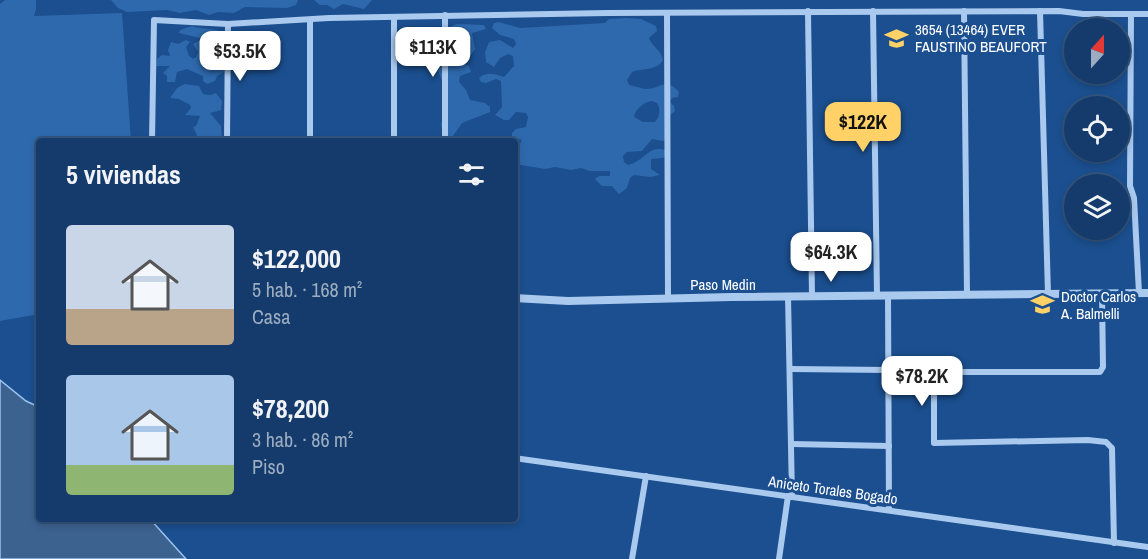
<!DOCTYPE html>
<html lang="es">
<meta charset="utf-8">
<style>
:root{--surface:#143b6b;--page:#1d4271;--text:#f1f3f6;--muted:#9dadc1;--line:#33557e;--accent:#ffd166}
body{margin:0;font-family:"Archivo Narrow",sans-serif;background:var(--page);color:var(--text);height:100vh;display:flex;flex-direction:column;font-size:22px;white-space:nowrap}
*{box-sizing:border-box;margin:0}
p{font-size:20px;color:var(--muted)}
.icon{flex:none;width:33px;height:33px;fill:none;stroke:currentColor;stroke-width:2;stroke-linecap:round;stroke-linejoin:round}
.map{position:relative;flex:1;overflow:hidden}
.drawer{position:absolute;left:36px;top:138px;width:482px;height:384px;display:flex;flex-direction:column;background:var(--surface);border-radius:6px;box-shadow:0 3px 9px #0003,0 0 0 2px var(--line)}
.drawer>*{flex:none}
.needle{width:39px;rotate:21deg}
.buttons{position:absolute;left:1064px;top:18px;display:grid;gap:12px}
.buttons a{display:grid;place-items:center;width:66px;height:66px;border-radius:50%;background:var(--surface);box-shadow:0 3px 9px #0003,0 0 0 2px var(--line);font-size:30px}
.price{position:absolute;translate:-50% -51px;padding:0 14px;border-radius:12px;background:#fff;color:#222;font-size:20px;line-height:39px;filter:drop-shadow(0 2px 3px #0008)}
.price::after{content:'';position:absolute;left:50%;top:36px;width:18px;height:14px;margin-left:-9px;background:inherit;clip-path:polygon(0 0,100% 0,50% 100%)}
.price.selected{background:var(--accent);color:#111}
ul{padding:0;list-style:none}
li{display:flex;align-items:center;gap:18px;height:150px;padding:0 30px}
li span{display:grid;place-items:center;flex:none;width:168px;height:120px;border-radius:6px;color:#555}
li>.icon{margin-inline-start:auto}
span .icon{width:72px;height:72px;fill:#fffc;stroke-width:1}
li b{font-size:26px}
h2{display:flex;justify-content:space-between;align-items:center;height:72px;padding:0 30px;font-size:26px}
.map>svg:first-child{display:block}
.green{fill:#2e69ad;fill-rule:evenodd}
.water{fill:#3c6290;stroke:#9cc4f0;stroke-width:1.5}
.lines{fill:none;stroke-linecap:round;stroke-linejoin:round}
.minor{stroke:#a9c9ee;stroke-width:6}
.tertiary{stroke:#a9c9ee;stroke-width:8}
.labels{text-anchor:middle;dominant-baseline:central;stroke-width:6;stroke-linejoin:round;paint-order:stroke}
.poi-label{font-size:15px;fill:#fff;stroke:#1b4f8f;text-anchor:start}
.street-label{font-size:15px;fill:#fff;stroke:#1b4f8f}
</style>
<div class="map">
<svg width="1148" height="559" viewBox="0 0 1148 559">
<rect width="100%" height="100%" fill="#1b4f8f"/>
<!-- green -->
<g class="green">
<polygon points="5,0 36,0 36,9 34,16 122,13 131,141 39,141 39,314 0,321 0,4"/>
<polygon points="111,0 298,0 296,5 287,8 245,7 234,13 218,12 209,15 196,10 180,13 167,10 127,12 118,8"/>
<polygon points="314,0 372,0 364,9 343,4 334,9 327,5 320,5"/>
<path d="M626,18l15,1 15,7 1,5 -8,7c3,9 11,10 14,22 -6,11 -21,8 -31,12l-5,8 2,5c5,1 11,3 16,4 15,1 20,-13 34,3l-1,5 -6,1 -2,4 4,4 1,5 -8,7v21l-4,2 -11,-2 -10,12 -15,1 -4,4 1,6 4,3c16,-3 20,-20 37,-15l2,5 -4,3 -12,1v10l9,6 -10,2 -16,-2 -4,3 -3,10 -8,6 -7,-8h-10l-7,-7 4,-3h11v-5h-20l-9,-3 -10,2 -16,-3 -10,2 -30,-5v-17l5,-3 2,-4 -10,-3v-4l4,-4 10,-2 2,-10 -2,-4 -10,-1 -7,8h-5l-9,-5 7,-8 -1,-26 -5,-2 -10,4 -5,-1 -2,-4c7,-7 16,-4 25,-1l10,-11 -1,-10 -5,-2 -8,4 -6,9 -8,-5 -1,-10 4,-10 11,-2 13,8 3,-4 -2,-5 -14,-4 -8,-7 2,-5 5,-1 21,6 85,-5 4,-4zM652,101l5,2c4,7 3,13 -2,19h-12l-9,-5c1,-8 10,-15 18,-16z"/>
<path d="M457,24l27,1 2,4 -14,4 3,16c-8,13 -14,8 -25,3 -9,-3 -3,3 -9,-5l1,-10 5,-9z"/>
<path d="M192,26c10,4 23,1 31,7l-1,14 -5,1 1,-8 -3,-2 -11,6v12l8,4h9l2,3 1,9 -7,4 -2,5 -8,3 -4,-3v-5l-16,-7 -10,3 -2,10h-8v-6l-4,-3 7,-7h-14l1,-7 5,-4 8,1 -2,-6 3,-8 7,2 8,-4 4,2 -4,5 3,9 4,3 3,-2 2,-5 -5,-8 6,-3 1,-3 -21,-5 1,-3z"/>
<polygon points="444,61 460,62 469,66 471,72 460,76 459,82 466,90 470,100 485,103 490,107 490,112 462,123 453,136 448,137 444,135 441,125 445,105 442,95 443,84 438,70"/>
<polygon points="185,84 199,86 203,94 210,95 216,93 222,101 221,110 210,113 221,126 222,141 193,141 197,135 193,127 196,126 200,116 185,115 191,108 190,105 179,99 170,98 177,88"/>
</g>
<!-- water -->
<polygon class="water" points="0,380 26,401 39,407 39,519 150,519 186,559 0,559"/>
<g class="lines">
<!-- minor -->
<g class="minor">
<polyline points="808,11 812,296"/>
<polyline points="873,11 877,295"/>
<polyline points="964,11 967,295"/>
<polyline points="1040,11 1048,294"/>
<polyline points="667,13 668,298"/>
<polyline points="1131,14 1130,186 1134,198 1139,293"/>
<polyline points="310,21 310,141"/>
<polyline points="152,141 154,20 228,24 329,18 608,13 1059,11 1083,14 1148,14"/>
<polyline points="227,141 228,24"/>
<polyline points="394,141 394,17"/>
<polyline points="445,141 445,15"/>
<polyline points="1102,294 1103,367 1100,372 934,372 934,443 1088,440 1106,442 1112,448 1114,543"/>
<polyline points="888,295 889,510"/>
<polyline points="788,296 792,497"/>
<polyline points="790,369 889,370"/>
<polyline points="791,444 889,446"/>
<polyline points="514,458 1148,547"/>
<polyline points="632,559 646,476"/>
<polyline points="779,559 788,496"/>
</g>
<!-- tertiary -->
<polyline class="tertiary" points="514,298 568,301 731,297 1148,293"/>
</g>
<!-- icons -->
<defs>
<symbol id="school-bare" viewBox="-9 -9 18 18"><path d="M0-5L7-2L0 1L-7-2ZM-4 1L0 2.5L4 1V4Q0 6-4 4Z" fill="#ffd166" stroke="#1b4f8f" stroke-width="2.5" paint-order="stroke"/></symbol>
</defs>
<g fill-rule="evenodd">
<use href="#school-bare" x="880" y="22" width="33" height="33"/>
<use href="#school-bare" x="1026" y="288" width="33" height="33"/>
</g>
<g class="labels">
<!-- poi labels -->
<g class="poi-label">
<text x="915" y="29">3654 (13464) EVER<tspan x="915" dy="17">FAUSTINO BEAUFORT</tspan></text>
<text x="1061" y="296">Doctor Carlos<tspan x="1061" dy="17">A. Balmelli</tspan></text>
</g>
<!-- street labels -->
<g class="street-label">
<text x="723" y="284">Paso Medin</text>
<text transform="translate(833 490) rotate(8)">Aniceto Torales Bogado</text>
</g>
</g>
</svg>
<div class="buttons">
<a><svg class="needle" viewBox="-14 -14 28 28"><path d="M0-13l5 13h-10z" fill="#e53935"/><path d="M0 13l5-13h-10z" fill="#9dadc1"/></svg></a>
<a><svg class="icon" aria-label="locate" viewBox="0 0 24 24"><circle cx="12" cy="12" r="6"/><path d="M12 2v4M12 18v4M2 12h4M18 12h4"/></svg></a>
<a><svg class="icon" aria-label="layers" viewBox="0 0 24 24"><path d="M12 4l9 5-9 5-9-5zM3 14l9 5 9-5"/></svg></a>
</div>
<b class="price" style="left:433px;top:78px">$113K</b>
<b class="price" style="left:240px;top:82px">$53.5K</b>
<b class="price selected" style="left:863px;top:153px">$122K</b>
<b class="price" style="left:831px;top:283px">$64.3K</b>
<b class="price" style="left:922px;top:407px">$78.2K</b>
<section class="drawer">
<h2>5 viviendas<svg class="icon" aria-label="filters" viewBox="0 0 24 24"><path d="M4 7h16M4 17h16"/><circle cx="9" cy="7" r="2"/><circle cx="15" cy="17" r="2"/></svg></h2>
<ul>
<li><span style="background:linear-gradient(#c9d6e8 70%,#b9a48a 0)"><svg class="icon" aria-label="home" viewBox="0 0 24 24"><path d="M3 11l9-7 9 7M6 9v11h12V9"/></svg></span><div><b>$122,000</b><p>5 hab. · 168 m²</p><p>Casa</p></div></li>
<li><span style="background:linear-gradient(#a9c7e8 75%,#8fb573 0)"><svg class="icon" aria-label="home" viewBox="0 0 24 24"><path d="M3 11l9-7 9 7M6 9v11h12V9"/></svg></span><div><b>$78,200</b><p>3 hab. · 86 m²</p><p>Piso</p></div></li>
</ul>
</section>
</div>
